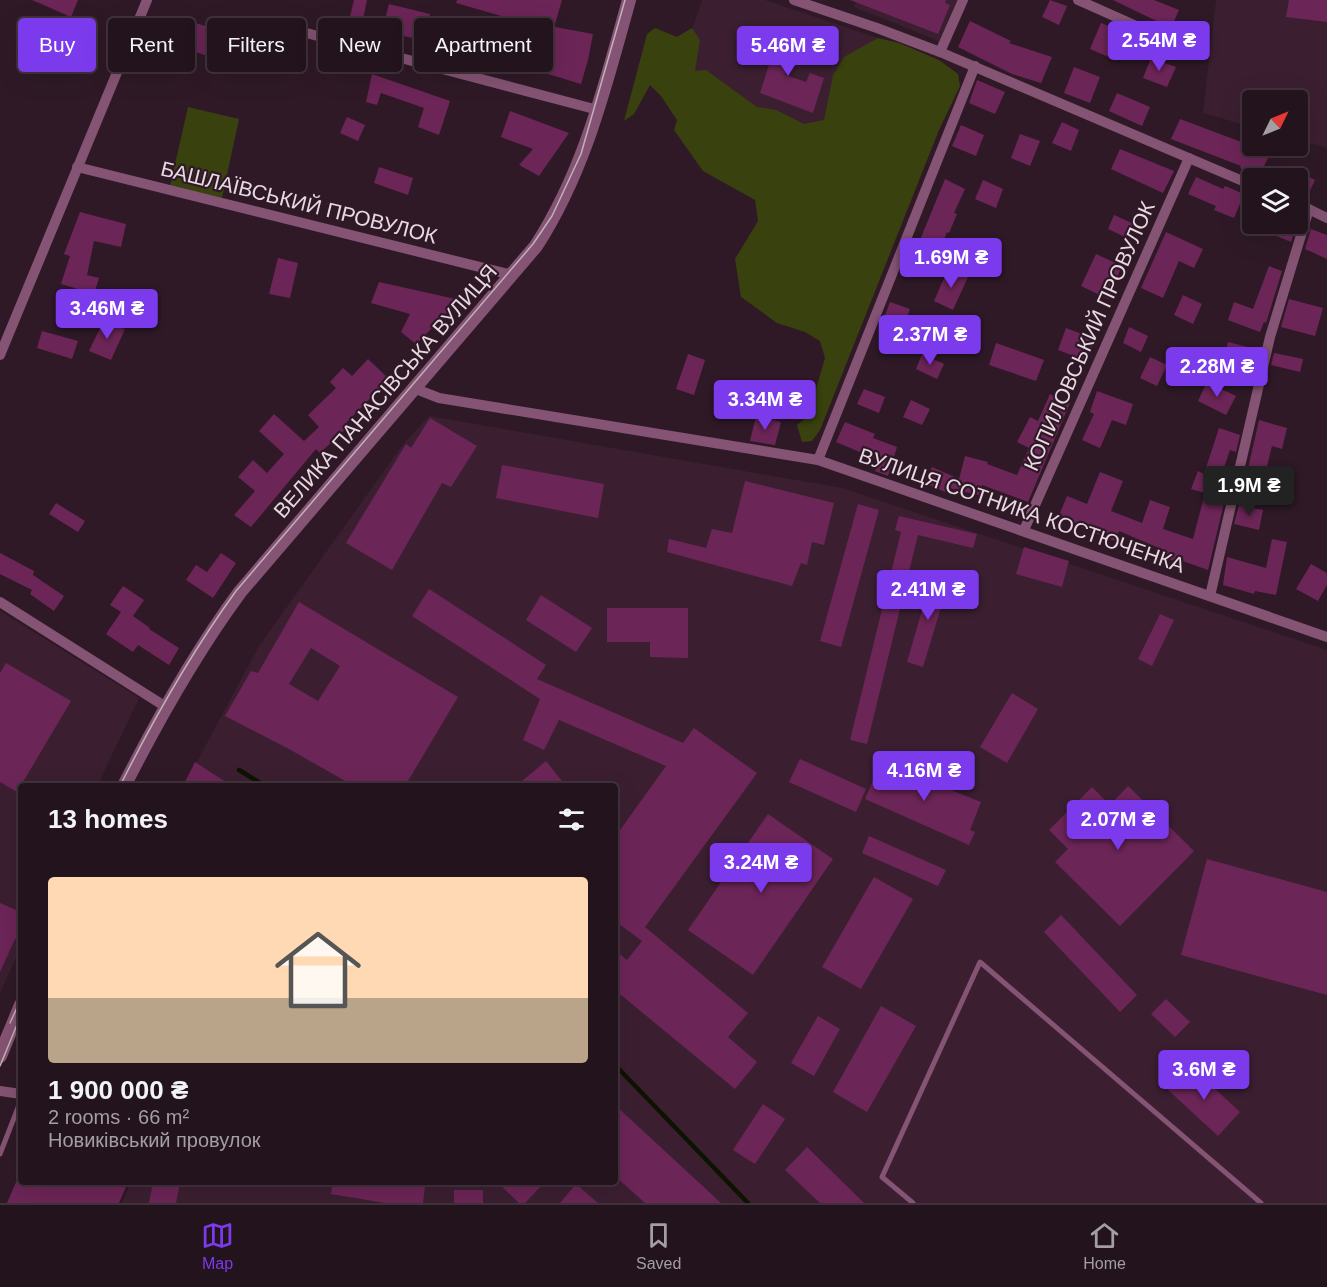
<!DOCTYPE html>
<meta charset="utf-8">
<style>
:root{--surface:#23131d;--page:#2f202a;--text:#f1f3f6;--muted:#a39ea4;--line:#40323b;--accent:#7c3aed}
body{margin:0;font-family:Arial,sans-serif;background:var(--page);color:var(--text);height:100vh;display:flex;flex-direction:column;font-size:22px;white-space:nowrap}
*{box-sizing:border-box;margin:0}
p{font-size:20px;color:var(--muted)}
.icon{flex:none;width:33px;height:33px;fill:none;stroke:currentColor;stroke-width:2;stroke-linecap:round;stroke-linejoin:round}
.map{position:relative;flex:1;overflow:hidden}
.side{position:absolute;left:18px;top:783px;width:600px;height:402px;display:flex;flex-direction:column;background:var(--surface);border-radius:6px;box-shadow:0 6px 24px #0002,0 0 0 2px var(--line)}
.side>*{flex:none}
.guide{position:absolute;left:18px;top:18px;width:600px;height:54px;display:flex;gap:12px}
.needle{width:39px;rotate:47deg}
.controls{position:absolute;left:1242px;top:90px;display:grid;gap:12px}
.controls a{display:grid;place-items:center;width:66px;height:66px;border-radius:6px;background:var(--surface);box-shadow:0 6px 24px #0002,0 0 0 2px var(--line);font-size:30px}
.price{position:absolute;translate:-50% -51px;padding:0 14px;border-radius:6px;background:var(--accent);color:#fff;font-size:20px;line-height:39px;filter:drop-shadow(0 2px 3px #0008)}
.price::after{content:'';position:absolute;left:50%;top:36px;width:18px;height:14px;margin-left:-9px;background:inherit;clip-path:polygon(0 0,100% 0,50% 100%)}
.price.active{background:#222;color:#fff}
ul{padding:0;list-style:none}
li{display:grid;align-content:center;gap:12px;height:318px;padding:0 30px}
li+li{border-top:2px solid var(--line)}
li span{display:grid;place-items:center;height:186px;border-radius:6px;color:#555}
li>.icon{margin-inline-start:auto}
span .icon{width:108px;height:108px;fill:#fffc;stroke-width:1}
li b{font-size:26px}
h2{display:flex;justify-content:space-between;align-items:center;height:72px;padding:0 30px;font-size:26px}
.tag{padding:0 21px;border-radius:6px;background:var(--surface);box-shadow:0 6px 24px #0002,0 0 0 2px var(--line);font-size:21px;line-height:54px}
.tag.active{background:var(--accent);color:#fff}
.menu{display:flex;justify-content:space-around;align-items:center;height:84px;border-top:2px solid var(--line);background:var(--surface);font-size:16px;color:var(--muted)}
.menu a{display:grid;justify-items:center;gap:3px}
.menu .active{color:var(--accent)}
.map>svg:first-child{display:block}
.built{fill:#3b1f31}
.green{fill:#39410e}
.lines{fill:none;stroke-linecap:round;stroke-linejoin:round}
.stream{stroke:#0e1200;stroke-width:4.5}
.building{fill:#6c2557;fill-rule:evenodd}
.service{stroke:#855373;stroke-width:5}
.minor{stroke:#855373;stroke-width:10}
.tertiary{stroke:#855373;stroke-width:14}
.tram{stroke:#c1b1bb;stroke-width:1.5}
.labels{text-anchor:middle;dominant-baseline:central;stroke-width:4.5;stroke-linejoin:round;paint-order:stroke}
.street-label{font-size:21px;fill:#e7d8e1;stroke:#2f1927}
</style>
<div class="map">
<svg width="1327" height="1203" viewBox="0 0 1327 1203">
<rect width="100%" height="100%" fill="#2f1927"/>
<!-- built -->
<g class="built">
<polygon points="702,0 765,0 878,38 836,162 667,105"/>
<polygon points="856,0 957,0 939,41 854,7"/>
<polygon points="1216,0 1327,0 1327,148 1298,140 1298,100 1252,100 1252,127 1203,113"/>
<polygon points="429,416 842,488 1327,650 1327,1203 122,1203 131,1182 615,1182 615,786 184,786 259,646 404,443"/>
<polygon points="0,611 139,698 97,786 21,786 21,947 0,993"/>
</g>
<!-- green -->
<g class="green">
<polygon points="655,28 677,37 692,28 700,40 695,71 706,70 757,107 776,110 804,124 824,120 833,75 844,57 878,38 899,43 939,60 958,74 960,86 939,130 820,430 812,441 802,442 797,425 808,416 825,358 820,341 805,332 777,323 741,297 735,259 758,221 755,200 703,171 674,130 677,120 661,96 650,85 634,114 624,121 647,34"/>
<polygon points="188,107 239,119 222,198 170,186"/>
</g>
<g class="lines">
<!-- stream -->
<g class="stream">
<polyline points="239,770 265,786"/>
<polyline points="615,1065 748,1203"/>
</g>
</g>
<!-- building -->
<g class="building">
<polygon points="32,0 78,0 71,17"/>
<polygon points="354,0 367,0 362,24 349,21"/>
<polygon points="457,0 562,0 553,31 456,3"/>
<polygon points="850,0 946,0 945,3 950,5 938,34"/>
<polygon points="1050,0 1067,6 1059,25 1042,17"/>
<polygon points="1113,0 1154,0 1179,10 1171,28"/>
<polygon points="1289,0 1327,0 1327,22 1286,17"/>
<polygon points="389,4 430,14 429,20 470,29 465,50 382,31"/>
<polygon points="175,17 219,30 211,57 167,43"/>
<polygon points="970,21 1011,41 1009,43 1052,57 1041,83 1012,74 958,47"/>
<polygon points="1101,23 1123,32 1111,58 1090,49"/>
<polygon points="555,27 593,34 588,60 581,84 535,70 542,46 550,48"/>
<polygon points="767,28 792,40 781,62 788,65 785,75 806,82 810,73 824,78 813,113 760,93 774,49 760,42"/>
<polygon points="1151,58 1176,67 1167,87 1143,78"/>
<polygon points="1074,67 1100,77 1090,103 1064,93"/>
<polygon points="372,74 450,101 439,135 418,127 424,108 381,93 377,105 366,102"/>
<polygon points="977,80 1005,92 995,114 969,103"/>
<polygon points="1117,93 1150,107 1142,126 1109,111"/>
<polygon points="510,111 569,133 539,176 519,165 533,149 501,137"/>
<polygon points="347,117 365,125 358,141 340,133"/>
<polygon points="1180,119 1252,146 1263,146 1272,150 1259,176 1240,168 1241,166 1171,139"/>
<polygon points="1062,122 1079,130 1071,151 1052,143"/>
<polygon points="961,125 984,135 976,156 952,146"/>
<polygon points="1020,134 1040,141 1030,166 1011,158"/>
<polygon points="1120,149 1174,171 1163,193 1111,169"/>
<polygon points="379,167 413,178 408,195 374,183"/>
<polygon points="1298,172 1315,180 1306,199 1298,195"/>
<polygon points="1196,177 1223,189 1225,186 1244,194 1234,218 1214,210 1216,206 1188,194"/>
<polygon points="945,179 965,189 954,213 957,214 949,233 947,232 934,265 913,257"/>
<polygon points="983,180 1003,189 996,208 975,199"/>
<polygon points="80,212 126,224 121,247 94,241 87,275 99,278 94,294 61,284 70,256 64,254"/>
<polygon points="1114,215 1134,224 1127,238 1108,229"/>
<polygon points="1248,224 1297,224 1291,242"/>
<polygon points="1311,229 1327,235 1327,259 1305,249"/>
<polygon points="1166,232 1203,249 1194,268 1179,261 1163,298 1141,288"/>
<polygon points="1096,254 1122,266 1108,299 1081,286"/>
<polygon points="278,258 298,263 290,298 269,294"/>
<polygon points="1269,266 1282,271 1266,323 1264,322 1260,332 1228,320 1234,302 1253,309"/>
<polygon points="948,269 968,277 953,310 934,301"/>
<polygon points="379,282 460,300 416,344 401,332 410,314 371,303"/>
<polygon points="1183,295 1202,304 1193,324 1174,315"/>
<polygon points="1289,299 1323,308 1315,336 1281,327"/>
<polygon points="890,302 910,309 899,337 880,329"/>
<polygon points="104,320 125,329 111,360 89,351"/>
<polygon points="1129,327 1148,336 1141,352 1123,343"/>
<polygon points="1066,328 1095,339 1087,361 1058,350"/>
<polygon points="42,331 78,341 72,359 37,348"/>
<polygon points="1228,342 1259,350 1252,382 1237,378 1240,368 1223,364"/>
<polygon points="996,343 1044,360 1036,381 989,365"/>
<polygon points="1274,353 1303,359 1300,372 1271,365"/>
<polygon points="688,354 705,360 694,395 676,389"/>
<polygon points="922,354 944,364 937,379 916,369"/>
<polygon points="1150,357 1167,365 1157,386 1140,378"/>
<polygon points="368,359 389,379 346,423 349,426 320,453 316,449 251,527 234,515 255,491 238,477 253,460 267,473 284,454 259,431 274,414 304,441 319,427 308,415 336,388 330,382 343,368 352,376"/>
<polygon points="1207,382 1236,396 1226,415 1198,401"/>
<polygon points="864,389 885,397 879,413 857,404"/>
<polygon points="1097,391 1133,404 1126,425 1112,420 1100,448 1082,440 1094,414 1090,412"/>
<polygon points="1050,394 1070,403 1028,502 982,485 981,489 984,490 982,496 949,488 947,493 925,483 932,467 959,479 965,456 988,462 987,464 1017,475 1029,448 1017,442 1030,417 1038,421"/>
<polygon points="911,400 930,409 922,425 903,417"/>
<polygon points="756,416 781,422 775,445 750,441"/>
<polygon points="430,418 477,446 451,487 442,483 392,570 346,543 406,444 411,448"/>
<polygon points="1259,420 1287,428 1282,449 1272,446 1264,478 1247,473"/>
<polygon points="845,422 875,434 873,438 897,447 888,476 875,471 879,460 836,442"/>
<polygon points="1219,428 1240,435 1236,452 1230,450 1220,479 1229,482 1208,570 1177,559 1177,562 1156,555 1159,548 1119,531 1115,541 1058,518 1067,496 1087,504 1100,472 1123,481 1111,511 1142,523 1150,500 1170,507 1163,529 1193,539 1205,493 1191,489 1198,471 1204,474"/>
<polygon points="502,465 604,484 598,518 496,498"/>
<polygon points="745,481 834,503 824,545 812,542 807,565 801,563 792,586 667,552 669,539 706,548 712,529 732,533"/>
<polygon points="56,503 85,521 78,532 49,514"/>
<polygon points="858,504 879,510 841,647 820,641"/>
<polygon points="1239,505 1263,510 1259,530 1234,524"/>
<polygon points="899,516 977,534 973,548 918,535 867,744 850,740 901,532 895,530"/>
<polygon points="1272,539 1287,542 1276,595 1255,591 1254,594 1223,585 1227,557 1266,568"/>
<polygon points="1024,547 1069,561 1062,587 1016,574"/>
<polygon points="0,553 34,571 33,575 64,596 54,611 30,594 32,590 0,574"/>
<polygon points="221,553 236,563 213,598 186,580 196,565 207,572"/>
<polygon points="1311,564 1327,573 1327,585 1318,601 1296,589"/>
<polygon points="932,576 949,581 923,667 907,662"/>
<polygon points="123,586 144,600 133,616 150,628 149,629 179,648 169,665 138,645 133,652 106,634 121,612 110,605"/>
<polygon points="429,589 546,665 537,679 683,743 694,728 757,773 645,927 748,1013 728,1037 757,1062 735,1089 615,990 615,950 627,960 642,941 615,921 615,837 666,766 559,720 544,750 523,740 540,699 412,616"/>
<polygon points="541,595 592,628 576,652 526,620"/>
<path d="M299,602l159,95 -53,89h-51l-65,-37 -64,-33 26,-45 7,2zM311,648l29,18 -22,35 -29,-17z"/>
<polygon points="607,608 688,608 688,658 650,657 650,642 607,642"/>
<polygon points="1160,614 1174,620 1152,666 1138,659"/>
<polygon points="6,663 71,701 17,792 0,782 0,673"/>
<polygon points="1012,693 1038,709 1007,763 980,747"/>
<polygon points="800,759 866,789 856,812 789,782"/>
<polygon points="546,761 566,786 516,786"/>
<polygon points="195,762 232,786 183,786"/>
<polygon points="881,762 981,802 970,830 975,832 969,845 865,799"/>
<polygon points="1128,786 1194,851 1120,926 1055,862 1068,849 1049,830 1092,787 1110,805"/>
<polygon points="768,814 833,859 753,975 688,930"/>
<polygon points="869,836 946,870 938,886 862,853"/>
<polygon points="1207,859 1327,892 1327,995 1181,955"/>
<polygon points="874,877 913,899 861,989 822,967"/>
<polygon points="0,903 21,912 21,941 15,939 0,972"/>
<polygon points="1061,915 1137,995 1120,1012 1044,932"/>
<polygon points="1166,999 1190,1022 1175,1037 1151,1014"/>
<polygon points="881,1006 916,1026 867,1112 833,1092"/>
<polygon points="818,1016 840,1029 814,1076 791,1063"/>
<polygon points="1189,1065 1240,1112 1218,1136 1167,1089"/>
<polygon points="763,1104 785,1119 755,1164 733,1150"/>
<polygon points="615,1105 721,1203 645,1203 615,1176"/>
<polygon points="807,1147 864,1203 820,1203 785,1170"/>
<polygon points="17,1180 21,1182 128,1182 119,1203 7,1203"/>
<polygon points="153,1182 180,1182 176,1203 149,1203"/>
<polygon points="333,1182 403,1182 425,1186 423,1203 385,1203 331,1194"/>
<polygon points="497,1182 545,1182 525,1203 519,1203"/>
<polygon points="576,1184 598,1203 560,1203"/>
<rect x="454" y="1190" width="29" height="13"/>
</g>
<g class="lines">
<!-- service -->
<g class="service">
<polyline points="0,1154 21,1100"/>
<polyline points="913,1203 882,1177 980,962 1261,1203"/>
</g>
<!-- minor -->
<g class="minor">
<polyline points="794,0 877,28 940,52 1252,185"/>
<polyline points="1078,0 1190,50"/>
<polyline points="295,30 598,110"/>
<polyline points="940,52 963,0"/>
<polyline points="77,167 512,275"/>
<polyline points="1298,204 1327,218"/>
<polyline points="0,355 147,0"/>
<polyline points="416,389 439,398 818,460 1327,637"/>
<polyline points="818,460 975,66"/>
<polyline points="1024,530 1189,158"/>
<polyline points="1210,596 1270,337 1309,209"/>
<polyline points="0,602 166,707"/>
<polyline points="0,1091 21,1094"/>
</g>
<!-- tertiary -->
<g class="tertiary">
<path d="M124,786c34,-67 71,-133 116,-194l296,-346c49,-76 69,-160 93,-246"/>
<polyline points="0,1056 21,1005"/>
</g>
<!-- tram -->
<g class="tram">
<path d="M120,786c34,-68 71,-133 116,-195l297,-347 19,-28 29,-62 44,-154"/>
<polyline points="10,1023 21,999"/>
<polyline points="0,1066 21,1015"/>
</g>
</g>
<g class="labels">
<!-- street labels -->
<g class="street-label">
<text transform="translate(299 202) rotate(14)">БАШЛАЇВСЬКИЙ ПРОВУЛОК</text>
<text transform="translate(1089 336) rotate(-66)">КОПИЛОВСЬКИЙ ПРОВУЛОК</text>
<text transform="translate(385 391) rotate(-49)">ВЕЛИКА ПАНАСІВСЬКА ВУЛИЦЯ</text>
<text transform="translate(1022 510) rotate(19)">ВУЛИЦЯ СОТНИКА КОСТЮЧЕНКА</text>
</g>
</g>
</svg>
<div class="controls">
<a><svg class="needle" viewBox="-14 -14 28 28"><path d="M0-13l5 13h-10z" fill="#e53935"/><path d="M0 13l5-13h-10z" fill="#a39ea4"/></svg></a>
<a><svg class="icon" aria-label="layers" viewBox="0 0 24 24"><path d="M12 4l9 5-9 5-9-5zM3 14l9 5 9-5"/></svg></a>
</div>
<b class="price" style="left:1159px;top:72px">2.54M ₴</b>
<b class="price" style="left:788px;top:77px">5.46M ₴</b>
<b class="price" style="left:951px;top:289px">1.69M ₴</b>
<b class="price" style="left:107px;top:340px">3.46M ₴</b>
<b class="price" style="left:930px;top:366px">2.37M ₴</b>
<b class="price" style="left:1217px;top:398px">2.28M ₴</b>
<b class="price" style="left:765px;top:431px">3.34M ₴</b>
<b class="price active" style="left:1249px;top:517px">1.9M ₴</b>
<b class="price" style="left:928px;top:621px">2.41M ₴</b>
<b class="price" style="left:924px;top:802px">4.16M ₴</b>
<b class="price" style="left:1118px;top:851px">2.07M ₴</b>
<b class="price" style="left:761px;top:894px">3.24M ₴</b>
<b class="price" style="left:1204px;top:1101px">3.6M ₴</b>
<div class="guide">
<a class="tag active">Buy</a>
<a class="tag">Rent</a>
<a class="tag">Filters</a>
<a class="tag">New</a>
<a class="tag">Apartment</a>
</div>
<section class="side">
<h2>13 homes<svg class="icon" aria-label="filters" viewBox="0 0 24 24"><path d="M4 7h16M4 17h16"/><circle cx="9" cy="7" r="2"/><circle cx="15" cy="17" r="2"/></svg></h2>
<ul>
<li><span style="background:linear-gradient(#ffd9b3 65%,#b9a48a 0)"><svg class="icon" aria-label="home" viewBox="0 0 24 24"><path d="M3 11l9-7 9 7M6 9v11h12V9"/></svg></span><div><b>1 900 000 ₴</b><p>2 rooms · 66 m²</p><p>Новиківський провулок</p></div></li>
</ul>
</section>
</div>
<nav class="menu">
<a class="active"><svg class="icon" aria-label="map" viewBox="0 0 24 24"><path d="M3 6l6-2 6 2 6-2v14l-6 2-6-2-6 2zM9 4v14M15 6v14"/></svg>Map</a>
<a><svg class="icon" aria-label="saved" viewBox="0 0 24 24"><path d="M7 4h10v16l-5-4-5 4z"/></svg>Saved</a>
<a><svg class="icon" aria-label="home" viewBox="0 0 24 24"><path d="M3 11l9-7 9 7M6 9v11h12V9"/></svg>Home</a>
</nav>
